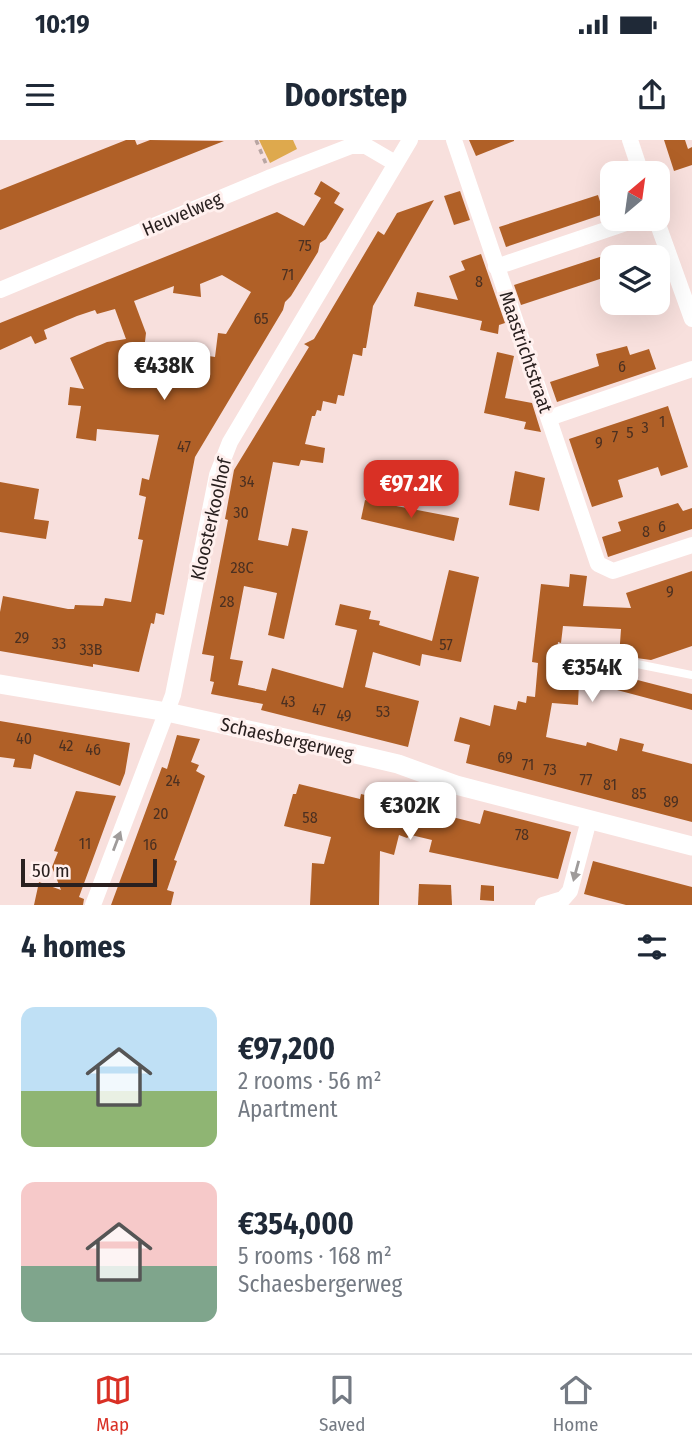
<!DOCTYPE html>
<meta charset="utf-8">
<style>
:root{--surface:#fff;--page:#f2f2f3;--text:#1f2937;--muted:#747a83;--line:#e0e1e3;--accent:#d93025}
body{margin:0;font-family:"Fira Sans Condensed",sans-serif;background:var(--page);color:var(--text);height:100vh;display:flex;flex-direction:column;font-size:26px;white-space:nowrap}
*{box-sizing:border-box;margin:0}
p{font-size:23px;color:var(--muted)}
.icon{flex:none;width:38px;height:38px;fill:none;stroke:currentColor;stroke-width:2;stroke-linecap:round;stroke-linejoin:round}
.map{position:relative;height:765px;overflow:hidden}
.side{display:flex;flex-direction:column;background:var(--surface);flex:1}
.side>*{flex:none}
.needle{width:46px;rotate:29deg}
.tools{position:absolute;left:600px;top:21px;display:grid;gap:14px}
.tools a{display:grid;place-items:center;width:70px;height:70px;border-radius:14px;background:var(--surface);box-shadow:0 7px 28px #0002;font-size:35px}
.scale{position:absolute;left:21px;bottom:18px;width:136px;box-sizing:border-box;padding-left:7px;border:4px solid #29201f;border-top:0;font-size:19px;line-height:24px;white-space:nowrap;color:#29201f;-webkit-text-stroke:5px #fff0ee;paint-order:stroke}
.price{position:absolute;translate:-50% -60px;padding:0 16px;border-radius:14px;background:#fff;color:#222;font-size:23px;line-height:46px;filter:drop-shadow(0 2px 4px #0008)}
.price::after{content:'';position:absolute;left:50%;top:42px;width:21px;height:16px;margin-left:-10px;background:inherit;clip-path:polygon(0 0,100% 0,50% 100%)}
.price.selected{background:var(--accent);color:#fff}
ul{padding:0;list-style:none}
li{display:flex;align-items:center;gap:21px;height:175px;padding:0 21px}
li span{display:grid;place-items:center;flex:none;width:196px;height:140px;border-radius:14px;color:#555}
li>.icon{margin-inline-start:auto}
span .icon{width:84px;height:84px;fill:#fffc;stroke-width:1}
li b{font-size:30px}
h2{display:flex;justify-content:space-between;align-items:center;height:84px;padding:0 21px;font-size:30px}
.status{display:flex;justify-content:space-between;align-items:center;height:49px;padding:0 35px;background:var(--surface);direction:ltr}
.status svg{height:19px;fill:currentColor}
header{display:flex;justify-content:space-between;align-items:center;height:91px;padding:0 21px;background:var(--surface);font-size:32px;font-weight:700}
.dock{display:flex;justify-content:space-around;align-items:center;height:98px;border-top:2px solid var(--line);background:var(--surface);font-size:19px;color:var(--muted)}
.dock a{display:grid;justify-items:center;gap:4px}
.dock .selected{color:var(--accent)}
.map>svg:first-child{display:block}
.forest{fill:#dea94d}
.building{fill:#b06027;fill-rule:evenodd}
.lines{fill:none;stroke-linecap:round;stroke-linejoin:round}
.path{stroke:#b9a6a3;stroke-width:3.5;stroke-dasharray:5 5;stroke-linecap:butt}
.service{stroke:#fff;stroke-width:8}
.minor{stroke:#fff;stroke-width:16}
.tertiary{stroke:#fff;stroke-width:19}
.oneway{fill:#9f9b9a}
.labels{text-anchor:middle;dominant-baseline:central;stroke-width:6;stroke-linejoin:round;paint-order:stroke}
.number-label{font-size:16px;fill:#4b3021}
.street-label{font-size:19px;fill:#29201f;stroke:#fff0ee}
</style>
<div class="status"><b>10:19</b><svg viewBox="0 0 49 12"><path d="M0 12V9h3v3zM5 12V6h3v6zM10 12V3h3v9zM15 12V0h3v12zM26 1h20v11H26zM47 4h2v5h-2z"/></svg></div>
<header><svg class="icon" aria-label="menu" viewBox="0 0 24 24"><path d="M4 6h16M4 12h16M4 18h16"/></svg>Doorstep<svg class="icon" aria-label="share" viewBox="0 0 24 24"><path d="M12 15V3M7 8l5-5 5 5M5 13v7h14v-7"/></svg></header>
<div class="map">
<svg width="692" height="765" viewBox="0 0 692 765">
<rect width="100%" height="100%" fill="#f8e0dd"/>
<!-- forest -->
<polygon class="forest" points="259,0 293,0 297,9 270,23"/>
<!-- building -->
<g class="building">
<polygon points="126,0 135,0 137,5 150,0 224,1 0,90 0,50"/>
<polygon points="469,0 514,0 514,1 476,16"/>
<polygon points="664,0 685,0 688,9 692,7 692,25 674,31"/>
<path d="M321,41l19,12 -6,10 10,6 -18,30 -6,4 -2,9 -27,44 -6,6 -2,8 -88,147 -31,158 -8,-2 -2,11 -3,-1 -12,49 -46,-8v3l-93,-16v-39l3,-16 65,13h6l1,-4 28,1 2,-8 26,4 12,-62 -5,-1 8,-42 -7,-2 3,-17 7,2 10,-45 -62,-6 -1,12 -20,-3 5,-32 -13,-1 2,-18 14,2 -14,-31 37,-16 19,-3 -11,-30 -18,5 -2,-4 -18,6 -33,14 3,9 -12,5 -4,-8 -31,14v-27l277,-111 27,14 17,-28 -7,-4zM222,135l29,17 -25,42 -8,-1 -3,24 -19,-3 -3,29 -48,-6 2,-18h-4l3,-26 -12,-32 40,-15 -1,7 28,4 -1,-13z"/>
<polygon points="460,51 470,80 454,85 444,56"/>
<polygon points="598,55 604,74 506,107 499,87"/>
<polygon points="434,60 373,166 366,208 363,208 362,216 353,214 344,256 338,255 336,264 323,261 321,271 317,270 315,276 312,276 305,304 325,308 323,323 301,320 299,326 273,322 258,400 288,406 292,388 308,391 284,499 268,495 277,453 244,446 230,519 243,521 238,545 266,551 272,528 343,548 357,490 335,485 340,464 371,471 369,479 380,481 379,485 432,501 449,430 479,437 461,522 422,514 420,526 373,512 365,547 419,561 408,607 261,570 263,564 211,554 214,542 210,541 214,516 202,514 228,380 225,379 234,330 309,207 304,204 314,199 378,91 384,95 397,73"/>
<polygon points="612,113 612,135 521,165 514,145"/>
<polygon points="481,114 505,183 499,185 498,194 480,190 482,181 414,166 417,152 458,160 449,136 465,130 461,121"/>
<polygon points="627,206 630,215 649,209 656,229 557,262 550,242 599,226 596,214"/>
<polygon points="497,212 514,216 505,258 532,263 541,292 524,289 526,282 484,273"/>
<polygon points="668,266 688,327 661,336 658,327 618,340 623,357 592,367 569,299"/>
<polygon points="515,331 545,338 539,371 509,365"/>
<polygon points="0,342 39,349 34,379 49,381 46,399 0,392"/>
<polygon points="365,360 459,378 454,401 361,379"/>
<polygon points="678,363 683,371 692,368 692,389 608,417 602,397 621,391 618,382"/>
<polygon points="692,431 692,506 651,520 629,517 626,522 628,528 618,532 621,489 563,486 561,503 558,502 554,540 579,542 578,565 552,563 546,597 586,606 587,602 617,611 620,598 644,604 642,611 692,624 692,682 466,623 470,605 454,601 460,577 490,586 494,565 516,570 518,561 526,563 527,556 535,557 538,523 532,522 541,444 569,447 570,434 587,436 583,466 631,468 626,453"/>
<polygon points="618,535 692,554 692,570 617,550"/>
<polygon points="0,581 130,603 125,633 120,646 34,614 31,629 13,627 15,619 0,617"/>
<polygon points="177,595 200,599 191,622 199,625 196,631 205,636 174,720 177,721 167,750 174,752 171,765 111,765 162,627 167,629"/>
<polygon points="299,644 360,659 361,654 480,684 484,670 571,692 558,739 429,712 432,700 411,695 407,698 399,695 394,715 380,711 379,765 310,765 312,723 324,724 331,697 284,686 293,654 296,654"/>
<polygon points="76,651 116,656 79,757 84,759 83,765 34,765 39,742 61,750 52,727 58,712 54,711"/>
<polygon points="593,721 692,747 692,765 626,765 584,754"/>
<polygon points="419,744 451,745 452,765 418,765"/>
<polygon points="481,745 494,746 494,761 480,760"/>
</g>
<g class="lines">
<!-- path -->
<polyline class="path" points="256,0 266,24"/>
<!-- service -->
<polyline class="service" points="632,523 692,535"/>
<!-- minor -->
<g class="minor">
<polyline points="454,0 598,424 613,431 692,405"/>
<polyline points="630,0 641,33"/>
<polyline points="656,79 692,179"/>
<polyline points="496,127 638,79"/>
<polyline points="0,150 271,37 351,6 366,6 395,23"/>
<polyline points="549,278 692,229"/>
<polyline points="93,765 173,555 217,335 230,302 410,0"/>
<polyline points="543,765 563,759 570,751 589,680"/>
</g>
<!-- tertiary -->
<polyline class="tertiary" points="0,544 167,572 330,608 398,624 456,645 692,706"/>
</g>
<!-- one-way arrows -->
<defs><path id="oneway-solid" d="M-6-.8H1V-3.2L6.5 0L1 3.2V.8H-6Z" transform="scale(1.75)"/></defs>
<g class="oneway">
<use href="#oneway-solid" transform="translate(117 701) rotate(-69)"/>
<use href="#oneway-solid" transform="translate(576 731) rotate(105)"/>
</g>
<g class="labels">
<!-- number labels -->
<g class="number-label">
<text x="305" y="105">75</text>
<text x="288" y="134">71</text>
<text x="479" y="141">8</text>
<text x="261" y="178">65</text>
<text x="622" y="226">6</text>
<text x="662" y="281">1</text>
<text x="645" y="287">3</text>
<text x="630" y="292">5</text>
<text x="615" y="296">7</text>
<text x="599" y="302">9</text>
<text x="184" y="306">47</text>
<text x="247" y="341">34</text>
<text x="241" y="372">30</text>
<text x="662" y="386">6</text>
<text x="646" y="391">8</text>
<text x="242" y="427">28C</text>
<text x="670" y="451">9</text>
<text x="227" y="461">28</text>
<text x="22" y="497">29</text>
<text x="59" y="503">33</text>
<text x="446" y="504">57</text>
<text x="91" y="509">33B</text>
<text x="288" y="561">43</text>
<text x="319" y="569">47</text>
<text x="383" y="571">53</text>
<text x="344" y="575">49</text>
<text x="24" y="598">40</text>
<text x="66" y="605">42</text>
<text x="93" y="609">46</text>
<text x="505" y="617">69</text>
<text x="528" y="624">71</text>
<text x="550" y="629">73</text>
<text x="586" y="639">77</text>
<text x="173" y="640">24</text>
<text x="610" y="644">81</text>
<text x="639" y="653">85</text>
<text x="671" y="661">89</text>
<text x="161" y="673">20</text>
<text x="310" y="677">58</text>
<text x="522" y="694">78</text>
<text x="85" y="703">11</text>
<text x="150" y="704">16</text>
</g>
<!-- street labels -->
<g class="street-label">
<text transform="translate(182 74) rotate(-23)">Heuvelweg</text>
<text transform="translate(526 212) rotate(71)">Maastrichtstraat</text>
<text transform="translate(211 379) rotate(-77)">Kloosterkoolhof</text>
<text transform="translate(287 599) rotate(13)">Schaesbergerweg</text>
</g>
</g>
</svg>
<div class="tools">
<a><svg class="needle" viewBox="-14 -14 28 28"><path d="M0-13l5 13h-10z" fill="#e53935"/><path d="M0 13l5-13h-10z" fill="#747a83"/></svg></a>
<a><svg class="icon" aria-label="layers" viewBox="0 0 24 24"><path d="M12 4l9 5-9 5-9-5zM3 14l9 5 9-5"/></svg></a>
</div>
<div class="scale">50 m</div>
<b class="price" style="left:164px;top:262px">€438K</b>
<b class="price selected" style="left:411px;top:380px">€97.2K</b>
<b class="price" style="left:592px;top:564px">€354K</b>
<b class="price" style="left:410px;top:702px">€302K</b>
</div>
<section class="side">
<h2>4 homes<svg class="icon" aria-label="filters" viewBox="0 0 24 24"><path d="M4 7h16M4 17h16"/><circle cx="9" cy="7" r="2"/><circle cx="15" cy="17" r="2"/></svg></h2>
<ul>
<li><span style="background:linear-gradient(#bfe0f5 60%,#8fb573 0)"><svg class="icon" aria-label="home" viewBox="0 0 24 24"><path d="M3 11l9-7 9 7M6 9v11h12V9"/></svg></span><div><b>€97,200</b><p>2 rooms · 56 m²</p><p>Apartment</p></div></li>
<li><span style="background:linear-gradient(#f6c9c9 60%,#7fa58c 0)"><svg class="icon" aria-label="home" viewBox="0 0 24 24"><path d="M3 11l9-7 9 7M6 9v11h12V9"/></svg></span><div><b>€354,000</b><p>5 rooms · 168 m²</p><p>Schaesbergerweg</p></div></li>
</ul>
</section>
<nav class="dock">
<a class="selected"><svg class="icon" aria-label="map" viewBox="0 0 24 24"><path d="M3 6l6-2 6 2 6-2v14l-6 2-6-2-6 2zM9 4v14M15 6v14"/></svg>Map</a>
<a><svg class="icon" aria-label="saved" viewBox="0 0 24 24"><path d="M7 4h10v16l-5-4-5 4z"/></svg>Saved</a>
<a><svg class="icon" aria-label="home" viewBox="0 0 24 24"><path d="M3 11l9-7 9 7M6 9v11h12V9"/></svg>Home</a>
</nav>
